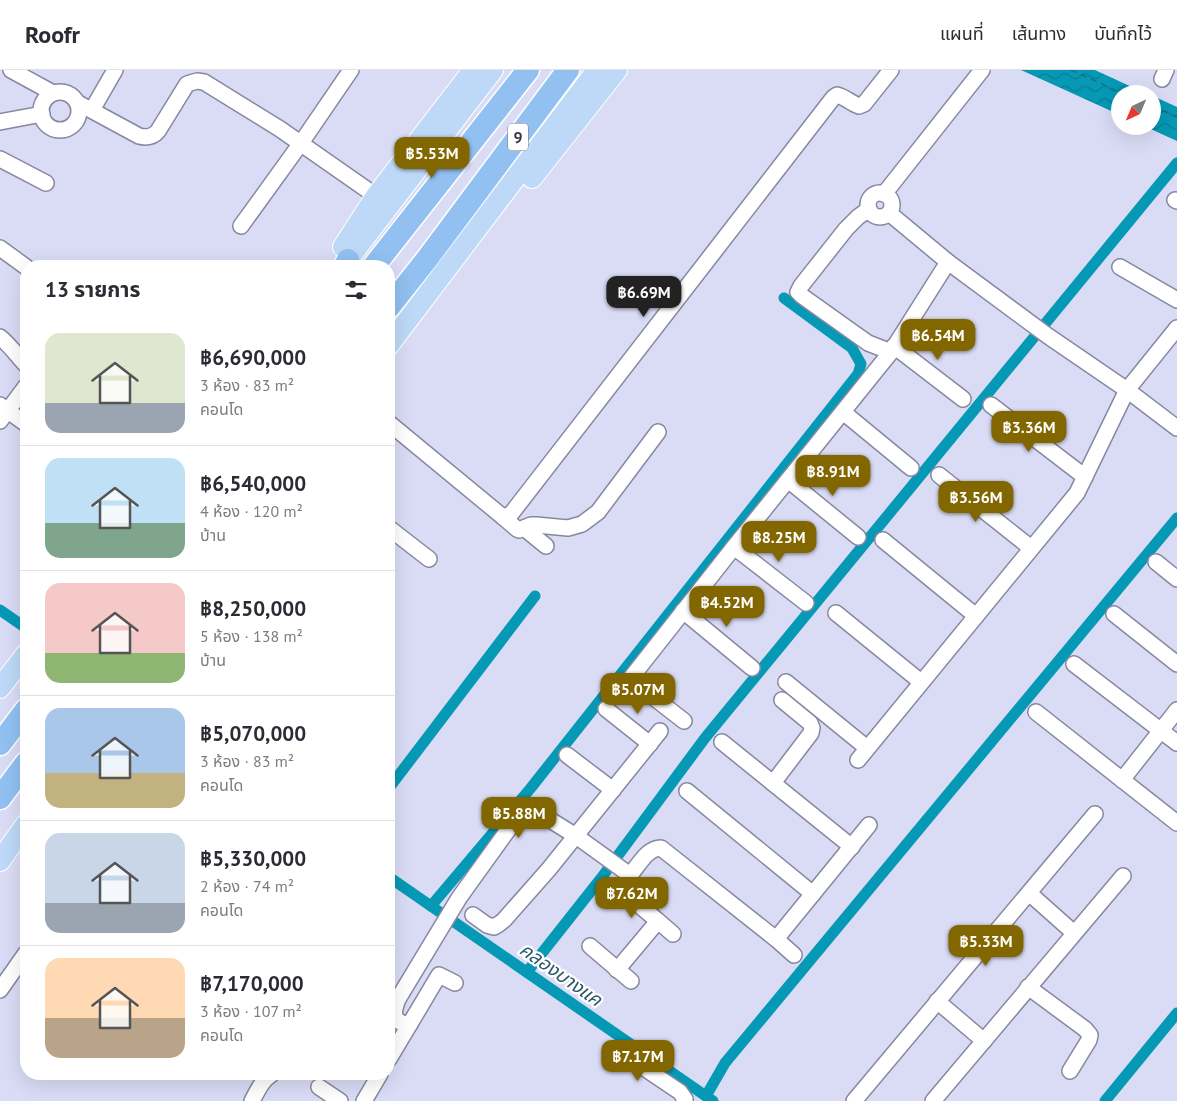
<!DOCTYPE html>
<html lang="th">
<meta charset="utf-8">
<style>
:root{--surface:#fff;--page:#f2f2f3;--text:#2b2b33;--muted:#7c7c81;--line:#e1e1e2;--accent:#826600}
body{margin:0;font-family:"PT Sans","Noto Sans Thai",sans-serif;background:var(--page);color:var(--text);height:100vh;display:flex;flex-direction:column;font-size:19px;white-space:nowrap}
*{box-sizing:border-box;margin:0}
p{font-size:16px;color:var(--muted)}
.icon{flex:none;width:28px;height:28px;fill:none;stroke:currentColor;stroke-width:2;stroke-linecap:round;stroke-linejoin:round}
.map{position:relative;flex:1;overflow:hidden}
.panel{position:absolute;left:20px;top:190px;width:375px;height:820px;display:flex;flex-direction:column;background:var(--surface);border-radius:20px;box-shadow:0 5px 20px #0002}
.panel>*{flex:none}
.needle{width:32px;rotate:224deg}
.controls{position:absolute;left:1111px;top:15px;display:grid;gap:10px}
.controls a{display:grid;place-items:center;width:50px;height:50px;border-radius:50%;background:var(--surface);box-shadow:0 5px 20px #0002;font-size:25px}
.price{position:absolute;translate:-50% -42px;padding:0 11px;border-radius:10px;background:var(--accent);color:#fff;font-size:16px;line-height:32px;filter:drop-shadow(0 1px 2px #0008)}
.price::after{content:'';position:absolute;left:50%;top:30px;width:15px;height:11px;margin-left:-8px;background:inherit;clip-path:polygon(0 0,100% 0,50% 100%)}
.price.current{background:#222;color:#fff}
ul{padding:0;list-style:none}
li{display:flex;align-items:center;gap:15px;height:125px;padding:0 25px}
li+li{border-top:1px solid var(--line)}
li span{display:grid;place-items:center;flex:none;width:140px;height:100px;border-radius:15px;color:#555}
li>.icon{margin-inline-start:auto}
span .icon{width:60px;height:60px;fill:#fffc;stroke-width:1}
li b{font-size:21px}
h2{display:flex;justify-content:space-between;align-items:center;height:60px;padding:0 25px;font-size:21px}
header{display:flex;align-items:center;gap:30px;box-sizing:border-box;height:70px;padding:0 25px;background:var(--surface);border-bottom:1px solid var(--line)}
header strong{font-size:24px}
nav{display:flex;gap:28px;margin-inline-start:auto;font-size:18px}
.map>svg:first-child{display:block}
.water{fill:url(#water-waves)}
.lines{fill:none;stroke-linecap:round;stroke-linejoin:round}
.canal{stroke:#0599b5;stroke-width:11}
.ferry{stroke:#295a67;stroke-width:1;stroke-dasharray:6 5;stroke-linecap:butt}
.minor-casing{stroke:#8788a0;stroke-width:18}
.major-casing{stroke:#fff;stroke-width:22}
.highway-casing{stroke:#fff;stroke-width:25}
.minor{stroke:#fff;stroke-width:15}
.major{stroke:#bdd9f7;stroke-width:20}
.highway{stroke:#91c0f1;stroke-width:22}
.labels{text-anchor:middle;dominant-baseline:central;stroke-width:4.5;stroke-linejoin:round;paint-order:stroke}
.shield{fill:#fff;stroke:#74747b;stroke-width:1}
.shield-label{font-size:16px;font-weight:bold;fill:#383843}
.water-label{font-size:19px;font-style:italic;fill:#295a67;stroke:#fff}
</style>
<header>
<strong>Roofr</strong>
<nav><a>แผนที่</a><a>เส้นทาง</a><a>บันทึกไว้</a></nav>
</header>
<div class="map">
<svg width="1177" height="1031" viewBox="0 0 1177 1031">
<defs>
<pattern id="water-waves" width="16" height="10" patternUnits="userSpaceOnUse" patternTransform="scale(1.25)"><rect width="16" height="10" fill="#0599b5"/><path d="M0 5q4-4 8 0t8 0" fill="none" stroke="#077e95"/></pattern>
</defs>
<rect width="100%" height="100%" fill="#dadcf6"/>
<!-- water -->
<g class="water">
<polygon points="1021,0 1095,0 1147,24 1120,24 1120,45"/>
<polygon points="1153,26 1177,37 1177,71 1144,56 1152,56"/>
</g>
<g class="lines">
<!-- canal -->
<g class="canal">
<polyline points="0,540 26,558"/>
<polyline points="389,718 535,526"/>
<polyline points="389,807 713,1031"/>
<polyline points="431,836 530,719 858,304 861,294 852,278 784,228"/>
<polyline points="527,902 602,807 705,668 1177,93"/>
<polyline points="706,1026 725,993 1177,448"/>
<polyline points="1105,1031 1177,943"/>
</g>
<!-- ferry -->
<g class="ferry">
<polyline points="1071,0 1124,24"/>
<polyline points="1152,36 1177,47"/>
</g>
<defs>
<g id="minor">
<polyline points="11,0 53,23"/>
<polyline points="1162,9 1166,0"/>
<circle cx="60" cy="41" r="19"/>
<path d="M78,33l61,33c8,2 14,1 19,-5l29,-47 10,-3 7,1 76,47 96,67"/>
<polyline points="92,40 115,0"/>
<polyline points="0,52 42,44"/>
<polyline points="0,89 46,113"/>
<circle cx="880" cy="135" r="12"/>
<polyline points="884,124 982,0"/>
<polyline points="1175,130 1177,131"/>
<polyline points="869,139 858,147 846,159 801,216 798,222 802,226 868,273 891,282"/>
<polyline points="889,143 948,192 1048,266 1127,320 1177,358"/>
<polyline points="241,156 301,73 351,0"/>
<polyline points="0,178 26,197"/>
<polyline points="1120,197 1177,230"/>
<path d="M0,267c10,8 17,19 26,28"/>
<polyline points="894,276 963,329"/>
<polyline points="0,335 26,354"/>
<polyline points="991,335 1085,407"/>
<polyline points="843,342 911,398"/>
<polyline points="0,351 26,316"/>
<path d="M389,353l114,94 8,-3 322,-416 4,-3c8,2 14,8 22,11l5,-2 27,-34"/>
<polyline points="939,405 1031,478"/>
<polyline points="788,410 858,467"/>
<polyline points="503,447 517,459 519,460 531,455 536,455 568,458 582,454 598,442 658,362"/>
<polyline points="389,458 429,489"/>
<polyline points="524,458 546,476"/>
<polyline points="883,470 976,546"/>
<polyline points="734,477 806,533"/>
<polyline points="1156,492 1177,509"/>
<polyline points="683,541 752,598"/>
<polyline points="836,543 921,612"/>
<polyline points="1114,544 1177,594"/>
<polyline points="1074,594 1177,673"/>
<polyline points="786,612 867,678"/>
<polyline points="606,639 650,674"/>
<polyline points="1036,642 1177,753"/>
<polyline points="684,651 630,609 734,477 882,293 891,282 948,192"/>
<polyline points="722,672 852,777"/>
<polyline points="567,685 613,720"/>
<polyline points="858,690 1077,423 1127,320 1177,258"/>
<polyline points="1122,710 1177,640"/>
<polyline points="773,713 811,663 812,658 810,653 782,630"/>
<polyline points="687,721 813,824"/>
<path d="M630,805c9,-10 17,-27 31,-27l115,91 93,-114"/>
<polyline points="1029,823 1074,863"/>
<polyline points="473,845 487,855 494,857 499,854 504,850 549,799 660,661"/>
<polyline points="658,851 673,864"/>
<polyline points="776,869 794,885"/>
<polyline points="590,876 631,911"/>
<polyline points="1028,917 1085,959 1090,965 1089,970 1070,1001"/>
<polyline points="0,920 26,883"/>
<polyline points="937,931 984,971"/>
<path d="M410,954c-19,-1 -17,-12 -12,-25l61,-101 59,-82 8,-8h5l45,28 54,39 -10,14 38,32 -41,49"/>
<polyline points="616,979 680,1022 685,1029 684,1031"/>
<polyline points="389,989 439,905 455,913"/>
<polyline points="319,1017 340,1031"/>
<path d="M252,1031c6,-11 10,-21 20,-27"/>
<polyline points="364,1031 380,1004"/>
<polyline points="854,1031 1095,744"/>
<polyline points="933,1031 1123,806"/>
</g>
<g id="major">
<polyline points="532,108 617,0"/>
<polyline points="343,177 376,126 473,0"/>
<polyline points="343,196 493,0"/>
<polyline points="389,275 597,0"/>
<polyline points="0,618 26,584"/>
<polyline points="0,791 26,754"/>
</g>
<g id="highway">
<polyline points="345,196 348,190"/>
<polyline points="374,196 528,0"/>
<polyline points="389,237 427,189 568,0"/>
<polyline points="0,674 26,640"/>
<polyline points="0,728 26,693"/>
</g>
</defs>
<!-- minor casing -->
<use href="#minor" class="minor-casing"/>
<!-- major casing -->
<use href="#major" class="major-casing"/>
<!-- highway casing -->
<use href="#highway" class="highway-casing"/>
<!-- minor -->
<use href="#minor" class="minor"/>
<!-- major -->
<use href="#major" class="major"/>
<!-- highway -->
<use href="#highway" class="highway"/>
</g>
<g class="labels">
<!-- shield labels -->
<rect class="shield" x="508" y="53.5" width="20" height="27" rx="4"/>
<g class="shield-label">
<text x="518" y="67">9</text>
</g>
<!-- water labels -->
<g class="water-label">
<text transform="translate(561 904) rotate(35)">คลองบางแค</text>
</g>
</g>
</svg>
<div class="controls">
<a><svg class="needle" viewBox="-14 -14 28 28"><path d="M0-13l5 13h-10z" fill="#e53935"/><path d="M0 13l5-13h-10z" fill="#7c7c81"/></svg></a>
</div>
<b class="price" style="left:432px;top:109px">฿5.53M</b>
<b class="price current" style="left:644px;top:248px">฿6.69M</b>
<b class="price" style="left:938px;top:291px">฿6.54M</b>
<b class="price" style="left:1029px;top:383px">฿3.36M</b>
<b class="price" style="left:833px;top:427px">฿8.91M</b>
<b class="price" style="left:976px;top:453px">฿3.56M</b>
<b class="price" style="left:779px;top:493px">฿8.25M</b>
<b class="price" style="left:727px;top:558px">฿4.52M</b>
<b class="price" style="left:638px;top:645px">฿5.07M</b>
<b class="price" style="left:519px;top:769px">฿5.88M</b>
<b class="price" style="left:632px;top:849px">฿7.62M</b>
<b class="price" style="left:986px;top:897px">฿5.33M</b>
<b class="price" style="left:638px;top:1012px">฿7.17M</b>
<section class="panel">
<h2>13 รายการ<svg class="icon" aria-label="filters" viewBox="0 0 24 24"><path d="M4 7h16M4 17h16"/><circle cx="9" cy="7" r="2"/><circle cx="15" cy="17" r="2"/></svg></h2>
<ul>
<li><span style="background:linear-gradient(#dfe7d0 70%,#9aa5b1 0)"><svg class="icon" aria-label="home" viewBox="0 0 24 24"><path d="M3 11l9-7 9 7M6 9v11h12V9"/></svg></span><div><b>฿6,690,000</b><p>3 ห้อง · 83 m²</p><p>คอนโด</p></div></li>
<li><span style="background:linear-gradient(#bfe0f5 65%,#7fa58c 0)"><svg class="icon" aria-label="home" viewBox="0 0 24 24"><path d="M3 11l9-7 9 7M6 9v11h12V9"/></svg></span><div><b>฿6,540,000</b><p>4 ห้อง · 120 m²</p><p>บ้าน</p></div></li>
<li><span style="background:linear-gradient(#f6c9c9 70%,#8fb573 0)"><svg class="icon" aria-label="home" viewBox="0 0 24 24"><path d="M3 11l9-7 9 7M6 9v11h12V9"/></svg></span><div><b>฿8,250,000</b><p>5 ห้อง · 138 m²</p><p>บ้าน</p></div></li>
<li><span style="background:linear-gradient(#a9c7e8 65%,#c2b280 0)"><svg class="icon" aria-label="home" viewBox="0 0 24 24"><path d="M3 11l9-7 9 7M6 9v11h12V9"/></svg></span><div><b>฿5,070,000</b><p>3 ห้อง · 83 m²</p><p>คอนโด</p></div></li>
<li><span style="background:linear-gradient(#c9d6e8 70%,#9aa5b1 0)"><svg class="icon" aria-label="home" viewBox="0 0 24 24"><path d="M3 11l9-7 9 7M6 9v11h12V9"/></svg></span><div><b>฿5,330,000</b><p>2 ห้อง · 74 m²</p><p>คอนโด</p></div></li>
<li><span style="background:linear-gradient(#ffd9b3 60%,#b9a48a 0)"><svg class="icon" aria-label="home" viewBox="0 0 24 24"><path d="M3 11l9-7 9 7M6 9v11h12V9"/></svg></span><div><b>฿7,170,000</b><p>3 ห้อง · 107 m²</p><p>คอนโด</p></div></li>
</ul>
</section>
</div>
